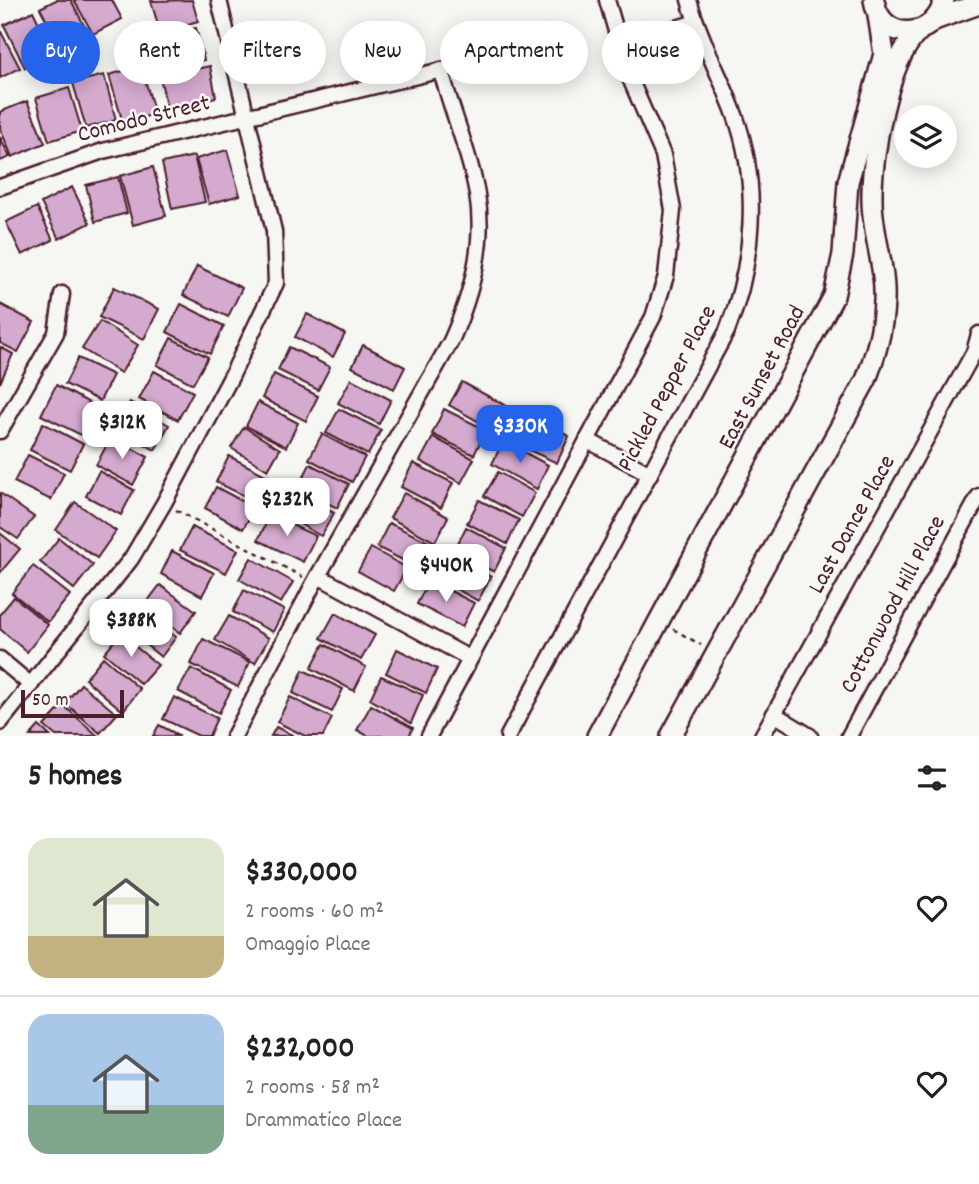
<!DOCTYPE html>
<meta charset="utf-8">
<style>
:root{--surface:#fff;--page:#f6f6f6;--text:#222;--muted:#767676;--line:#e0e0e0;--accent:#2563eb}
body{margin:0;font-family:Dekko,sans-serif;background:var(--page);color:var(--text);height:100vh;display:flex;flex-direction:column;font-size:26px;white-space:nowrap}
*{box-sizing:border-box;margin:0}
p{font-size:23px;color:var(--muted)}
.icon{flex:none;width:38px;height:38px;fill:none;stroke:currentColor;stroke-width:2;stroke-linecap:round;stroke-linejoin:round}
.map{position:relative;height:736px;overflow:hidden}
.details{display:flex;flex-direction:column;background:var(--surface);flex:1}
.details>*{flex:none}
.top-card{position:absolute;left:21px;top:21px;width:938px;height:63px;display:flex;gap:14px}
.fabs{position:absolute;left:894px;top:105px;display:grid;gap:14px}
.fabs a{display:grid;place-items:center;width:63px;height:63px;border-radius:50%;background:var(--surface);box-shadow:0 4px 18px #0003;font-size:35px}
.scale{position:absolute;left:21px;bottom:18px;width:103px;box-sizing:border-box;padding-left:7px;border:4px solid #4a1f2b;border-top:0;font-size:19px;line-height:24px;white-space:nowrap;color:#4a1f2b;-webkit-text-stroke:5px #f6f6f2;paint-order:stroke}
.price{position:absolute;translate:-50% -60px;padding:0 16px;border-radius:14px;background:#fff;color:#222;font-size:23px;line-height:46px;filter:drop-shadow(0 2px 4px #0008)}
.price::after{content:'';position:absolute;left:50%;top:42px;width:21px;height:16px;margin-left:-10px;background:inherit;clip-path:polygon(0 0,100% 0,50% 100%)}
.price.current{background:var(--accent);color:#fff}
ul{padding:0;list-style:none}
li{display:flex;align-items:center;gap:21px;height:175px;padding:0 28px}
li+li{border-top:2px solid var(--line)}
li span{display:grid;place-items:center;flex:none;width:196px;height:140px;border-radius:21px;color:#555}
li>.icon{margin-inline-start:auto}
span .icon{width:84px;height:84px;fill:#fffc;stroke-width:1}
li b{font-size:30px}
h2{display:flex;justify-content:space-between;align-items:center;height:84px;padding:0 28px;font-size:30px}
.chip{padding:0 24px;border-radius:32px;background:var(--surface);box-shadow:0 4px 18px #0003;font-size:24px;line-height:63px}
.chip.current{background:var(--accent);color:#fff}
.map>svg:first-child{display:block}
.building{fill:#d5aacf;stroke:#4a1f2b;stroke-width:2}
.lines{fill:none;stroke-linecap:round;stroke-linejoin:round}
.street-casing{stroke:#4a1f2b;stroke-width:19}
.secondary-casing{stroke:#4a1f2b;stroke-width:24}
.path{stroke:#4a1f2b;stroke-width:2.5;stroke-dasharray:5 5;stroke-linecap:butt}
.street{stroke:#f6f6f2;stroke-width:14}
.secondary{stroke:#f6f6f2;stroke-width:19}
.labels{text-anchor:middle;dominant-baseline:central;stroke-width:5;stroke-linejoin:round;paint-order:stroke}
.street-label{font-size:24px;fill:#4a1f2b;stroke:#f6f6f2}
</style>
<div class="map">
<svg width="979" height="736" viewBox="0 0 979 736">
<rect width="100%" height="100%" fill="#f6f6f2"/>
<filter id="ink" filterUnits="userSpaceOnUse"><feTurbulence type="fractalNoise" baseFrequency=".0143" numOctaves="2"/><feDisplacementMap in="SourceGraphic" scale="14" xChannelSelector="R" yChannelSelector="G"/><feConvolveMatrix kernelMatrix="1 2 1 2 8 2 1 2 1" color-interpolation-filters="sRGB"/></filter>
<g filter="url(#ink)">
<!-- building -->
<g class="building">
<polygon points="56,0 71,0 88,33 61,48 40,8"/>
<polygon points="74,0 112,0 122,19 93,34"/>
<polygon points="192,0 198,21 160,32 151,1"/>
<polygon points="33,11 54,54 25,68 4,25"/>
<polygon points="196,28 204,60 161,70 153,38"/>
<polygon points="0,30 20,68 0,78"/>
<polygon points="141,66 155,114 123,123 109,75"/>
<polygon points="210,66 216,97 167,108 160,77"/>
<polygon points="104,75 116,120 86,128 73,83"/>
<polygon points="69,88 82,131 49,141 36,98"/>
<polygon points="27,101 45,143 12,157 0,128 0,112"/>
<polygon points="0,137 10,157 0,161"/>
<polygon points="227,150 240,195 209,204 196,159"/>
<polygon points="194,156 205,202 172,209 162,163"/>
<polygon points="153,167 166,216 133,225 120,176"/>
<polygon points="118,177 127,213 95,222 86,185"/>
<polygon points="72,187 90,223 59,239 41,203"/>
<polygon points="37,207 53,240 22,255 6,222"/>
<polygon points="197,266 242,288 228,317 183,295"/>
<polygon points="114,287 159,309 144,339 99,317"/>
<polygon points="0,304 34,322 18,352 0,343"/>
<polygon points="181,304 224,326 210,354 167,332"/>
<polygon points="307,314 345,334 333,357 295,337"/>
<polygon points="100,321 138,345 121,373 82,349"/>
<polygon points="171,338 208,357 193,384 157,365"/>
<polygon points="363,345 405,367 394,389 352,367"/>
<polygon points="0,347 13,354 0,383"/>
<polygon points="289,347 330,367 318,390 278,370"/>
<polygon points="78,358 113,375 100,401 65,384"/>
<polygon points="154,371 193,392 178,420 139,399"/>
<polygon points="274,374 318,396 306,421 262,398"/>
<polygon points="351,379 391,400 379,424 338,403"/>
<polygon points="462,382 506,406 494,430 449,405"/>
<polygon points="56,385 95,406 81,435 41,415"/>
<polygon points="130,402 169,425 155,450 116,428"/>
<polygon points="258,402 298,423 286,447 246,426"/>
<polygon points="339,409 381,430 368,455 326,433"/>
<polygon points="444,409 486,430 474,455 432,434"/>
<polygon points="529,417 569,436 557,463 516,444"/>
<polygon points="43,423 83,444 70,470 30,450"/>
<polygon points="244,427 280,449 268,470 231,448"/>
<polygon points="322,434 365,457 352,482 309,459"/>
<polygon points="111,437 148,457 133,485 96,465"/>
<polygon points="433,437 474,459 461,483 420,461"/>
<polygon points="503,441 548,465 537,489 492,464"/>
<polygon points="28,455 64,473 51,500 14,482"/>
<polygon points="229,456 271,478 259,503 216,482"/>
<polygon points="413,463 453,483 441,508 401,487"/>
<polygon points="310,464 349,484 337,508 298,488"/>
<polygon points="99,471 134,490 121,515 86,496"/>
<polygon points="498,472 535,493 522,517 484,496"/>
<polygon points="216,487 255,508 243,529 205,508"/>
<polygon points="294,491 334,513 321,536 282,514"/>
<polygon points="0,493 34,517 18,539 0,527"/>
<polygon points="404,493 448,517 435,542 390,518"/>
<polygon points="479,500 519,520 507,544 467,523"/>
<polygon points="75,502 116,531 97,558 56,530"/>
<polygon points="270,515 316,536 303,562 258,540"/>
<polygon points="389,523 433,544 420,569 377,547"/>
<polygon points="192,527 238,550 226,573 180,550"/>
<polygon points="466,527 506,548 494,572 454,551"/>
<polygon points="0,533 20,549 0,573"/>
<polygon points="59,538 93,565 74,589 40,562"/>
<polygon points="371,548 407,568 394,591 358,571"/>
<polygon points="172,551 214,573 202,596 161,574"/>
<polygon points="453,556 491,577 478,601 440,580"/>
<polygon points="251,558 293,582 281,603 239,579"/>
<polygon points="33,566 70,595 48,622 12,593"/>
<polygon points="429,580 474,603 462,627 417,604"/>
<polygon points="160,585 196,611 180,633 144,606"/>
<polygon points="244,590 284,610 273,632 233,612"/>
<polygon points="14,597 48,625 27,652 0,629 0,614"/>
<polygon points="140,609 176,637 161,657 125,628"/>
<polygon points="335,613 375,635 361,660 321,638"/>
<polygon points="229,616 269,638 255,663 215,640"/>
<polygon points="120,634 158,665 141,684 104,653"/>
<polygon points="203,639 250,662 238,687 191,664"/>
<polygon points="324,644 366,667 354,691 311,668"/>
<polygon points="397,649 437,669 426,693 386,673"/>
<polygon points="103,657 140,689 123,711 85,679"/>
<polygon points="191,668 231,690 219,713 178,691"/>
<polygon points="303,670 343,689 332,712 293,693"/>
<polygon points="381,676 423,695 411,723 370,699"/>
<polygon points="81,684 117,714 100,733 65,703"/>
<polygon points="174,697 217,718 209,736 199,736 163,719"/>
<polygon points="290,697 332,718 323,736 305,736 277,722"/>
<polygon points="63,705 98,736 56,736 44,726"/>
<polygon points="371,705 413,728 409,736 368,736 357,730"/>
<polygon points="159,725 180,736 153,736"/>
<polygon points="39,726 50,736 30,736"/>
<polygon points="276,727 294,736 271,736"/>
</g>
<g class="lines">
<defs>
<g id="street">
<polyline points="618,46 696,22"/>
<polyline points="0,187 103,151 505,55"/>
<polyline points="0,431 56,333 62,294"/>
<polyline points="587,440 650,474"/>
<polyline points="318,576 469,658"/>
<polyline points="0,659 31,685"/>
<polyline points="774,714 810,736"/>
<polyline points="0,723 131,559 164,503 231,377 276,283 274,231 219,0"/>
<path d="M234,736l80,-153 137,-242c20,-45 35,-97 26,-147 -7,-42 -26,-83 -36,-124"/>
<polyline points="429,736 653,317 666,276 673,210 663,155 629,76 607,0"/>
<path d="M508,736l219,-405c27,-67 33,-147 8,-216 -14,-39 -35,-75 -46,-115"/>
<polyline points="762,736 974,352 979,334"/>
<polyline points="849,736 979,496"/>
</g>
<g id="secondary">
<path d="M874,0c6,43 62,41 70,0"/>
<polyline points="937,19 979,4"/>
<polyline points="597,736 834,296 843,254 848,182 884,54 878,15"/>
<path d="M671,736l195,-356c10,-27 17,-50 18,-79 2,-34 -12,-67 -12,-101 -1,-43 15,-139 46,-168"/>
</g>
</defs>
<!-- street casing -->
<use href="#street" class="street-casing"/>
<!-- secondary casing -->
<use href="#secondary" class="secondary-casing"/>
<!-- path -->
<g class="path">
<polyline points="176,510 303,577"/>
<polyline points="673,629 701,645"/>
</g>
<!-- street -->
<use href="#street" class="street"/>
<!-- secondary -->
<use href="#secondary" class="secondary"/>
</g>
</g>
<g class="labels">
<!-- street labels -->
<g class="street-label">
<text transform="translate(144 120) rotate(-14)">Comodo Street</text>
<text transform="translate(763 378) rotate(-62)">East Sunset Road</text>
<text transform="translate(668 389) rotate(-62)">Pickled Pepper Place</text>
<text transform="translate(853 525) rotate(-61)">Last Dance Place</text>
<text transform="translate(894 605) rotate(-62)">Cottonwood Hill Place</text>
</g>
</g>
</svg>
<div class="fabs">
<a><svg class="icon" aria-label="layers" viewBox="0 0 24 24"><path d="M12 4l9 5-9 5-9-5zM3 14l9 5 9-5"/></svg></a>
</div>
<div class="scale">50 m</div>
<b class="price" style="left:122px;top:461px">$312K</b>
<b class="price current" style="left:520px;top:465px">$330K</b>
<b class="price" style="left:287px;top:538px">$232K</b>
<b class="price" style="left:446px;top:604px">$440K</b>
<b class="price" style="left:131px;top:659px">$388K</b>
<div class="top-card">
<a class="chip current">Buy</a>
<a class="chip">Rent</a>
<a class="chip">Filters</a>
<a class="chip">New</a>
<a class="chip">Apartment</a>
<a class="chip">House</a>
</div>
</div>
<section class="details">
<h2>5 homes<svg class="icon" aria-label="filters" viewBox="0 0 24 24"><path d="M4 7h16M4 17h16"/><circle cx="9" cy="7" r="2"/><circle cx="15" cy="17" r="2"/></svg></h2>
<ul>
<li><span style="background:linear-gradient(#dfe7d0 70%,#c2b280 0)"><svg class="icon" aria-label="home" viewBox="0 0 24 24"><path d="M3 11l9-7 9 7M6 9v11h12V9"/></svg></span><div><b>$330,000</b><p>2 rooms · 60 m²</p><p>Omaggio Place</p></div><svg class="icon" aria-label="heart" viewBox="0 0 24 24"><path d="M12 20l-8-8c-3-5 5-10 8-4 3-6 11-1 8 4z"/></svg></li>
<li><span style="background:linear-gradient(#a9c7e8 65%,#7fa58c 0)"><svg class="icon" aria-label="home" viewBox="0 0 24 24"><path d="M3 11l9-7 9 7M6 9v11h12V9"/></svg></span><div><b>$232,000</b><p>2 rooms · 58 m²</p><p>Drammatico Place</p></div><svg class="icon" aria-label="heart" viewBox="0 0 24 24"><path d="M12 20l-8-8c-3-5 5-10 8-4 3-6 11-1 8 4z"/></svg></li>
</ul>
</section>
